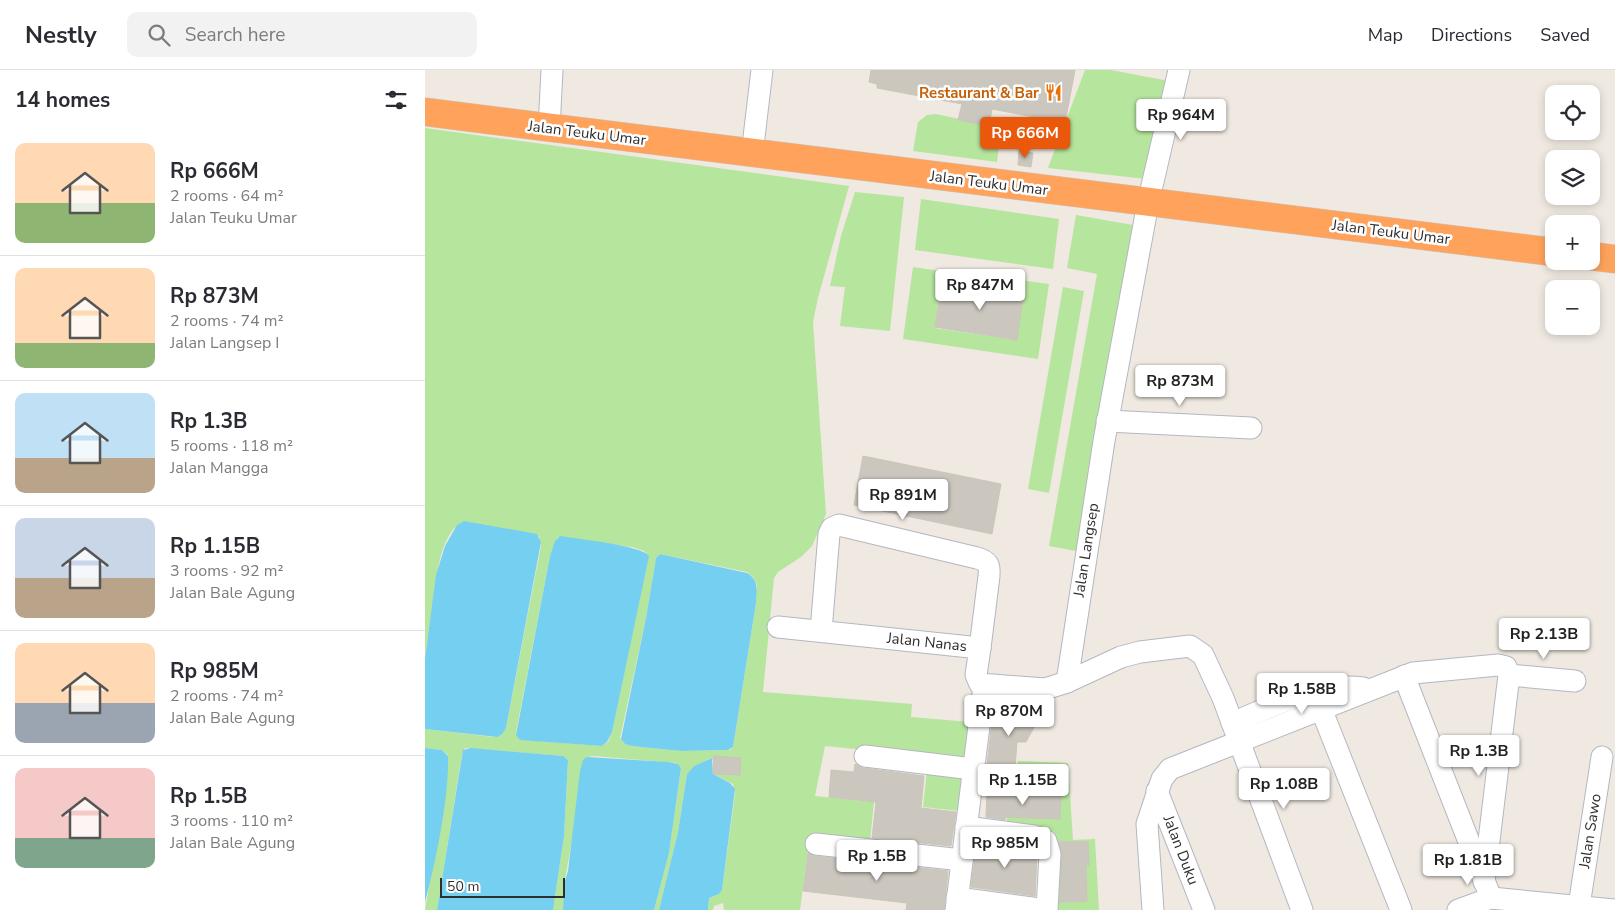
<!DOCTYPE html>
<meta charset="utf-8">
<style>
:root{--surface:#fff;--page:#f2f2f3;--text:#2b2b33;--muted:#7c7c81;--line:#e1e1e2;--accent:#ea580c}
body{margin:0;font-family:"Nunito Sans",sans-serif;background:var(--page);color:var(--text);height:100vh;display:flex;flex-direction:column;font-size:19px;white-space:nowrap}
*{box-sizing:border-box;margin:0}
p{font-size:16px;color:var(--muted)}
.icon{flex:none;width:28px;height:28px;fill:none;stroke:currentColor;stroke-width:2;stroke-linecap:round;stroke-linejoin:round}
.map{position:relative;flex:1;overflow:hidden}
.sheet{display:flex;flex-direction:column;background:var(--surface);width:425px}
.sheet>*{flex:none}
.tools{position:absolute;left:1120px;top:15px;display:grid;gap:10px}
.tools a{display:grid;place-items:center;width:55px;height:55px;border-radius:10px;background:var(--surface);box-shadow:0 2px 8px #0003;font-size:25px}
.scale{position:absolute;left:15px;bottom:12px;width:125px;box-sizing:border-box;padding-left:5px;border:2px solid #2e2e2e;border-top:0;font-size:14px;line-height:18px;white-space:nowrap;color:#2e2e2e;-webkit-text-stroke:4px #fff;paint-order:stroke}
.price{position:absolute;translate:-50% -42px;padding:0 11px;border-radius:5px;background:#fff;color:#222;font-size:16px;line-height:32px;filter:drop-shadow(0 1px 2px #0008)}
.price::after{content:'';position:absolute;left:50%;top:30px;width:15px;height:11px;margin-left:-8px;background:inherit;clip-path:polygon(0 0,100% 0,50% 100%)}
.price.selected{background:var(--accent);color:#fff}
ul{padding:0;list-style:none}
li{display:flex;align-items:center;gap:15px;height:125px;padding:0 15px}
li+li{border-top:1px solid var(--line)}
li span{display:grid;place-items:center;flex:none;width:140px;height:100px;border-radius:10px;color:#555}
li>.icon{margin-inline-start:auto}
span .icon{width:60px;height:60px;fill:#fffc;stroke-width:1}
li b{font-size:21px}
h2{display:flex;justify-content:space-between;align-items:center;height:60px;padding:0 15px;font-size:21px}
header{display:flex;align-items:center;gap:30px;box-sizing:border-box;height:70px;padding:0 25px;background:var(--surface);border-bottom:1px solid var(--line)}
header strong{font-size:24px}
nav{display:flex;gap:28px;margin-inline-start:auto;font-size:18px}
.search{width:350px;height:45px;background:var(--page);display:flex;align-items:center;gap:12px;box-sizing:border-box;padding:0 18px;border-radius:10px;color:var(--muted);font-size:19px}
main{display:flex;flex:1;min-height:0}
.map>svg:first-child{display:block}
.green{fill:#b6e59e;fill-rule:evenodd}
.water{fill:#75cff0}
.building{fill:#cbc7bf;stroke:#cbc5ba}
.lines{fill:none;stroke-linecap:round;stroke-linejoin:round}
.minor-casing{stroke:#b4b7c1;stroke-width:23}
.highway-casing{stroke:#c9c9c9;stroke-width:29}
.minor{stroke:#fff;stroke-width:21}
.highway{stroke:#ffa35c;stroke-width:28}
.labels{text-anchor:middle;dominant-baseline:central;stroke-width:5;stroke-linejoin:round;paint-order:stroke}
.food-label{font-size:15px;font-weight:bold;fill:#c56008;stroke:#fff;text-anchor:end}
.street-label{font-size:15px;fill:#2e2e2e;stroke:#fff}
</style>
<header>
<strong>Nestly</strong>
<div class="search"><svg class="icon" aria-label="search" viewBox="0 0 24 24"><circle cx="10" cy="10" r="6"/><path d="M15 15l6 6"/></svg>Search here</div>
<nav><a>Map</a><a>Directions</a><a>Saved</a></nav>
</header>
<main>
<section class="sheet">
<h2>14 homes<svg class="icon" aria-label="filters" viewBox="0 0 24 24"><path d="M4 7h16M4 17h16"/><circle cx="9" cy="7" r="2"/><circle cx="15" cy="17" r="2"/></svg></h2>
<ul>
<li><span style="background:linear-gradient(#ffd9b3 60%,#8fb573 0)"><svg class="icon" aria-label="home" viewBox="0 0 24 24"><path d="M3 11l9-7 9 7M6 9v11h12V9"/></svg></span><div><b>Rp 666M</b><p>2 rooms · 64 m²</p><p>Jalan Teuku Umar</p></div></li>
<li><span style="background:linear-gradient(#ffd9b3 75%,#8fb573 0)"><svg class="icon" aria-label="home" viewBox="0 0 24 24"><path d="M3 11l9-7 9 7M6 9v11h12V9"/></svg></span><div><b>Rp 873M</b><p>2 rooms · 74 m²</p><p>Jalan Langsep I</p></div></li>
<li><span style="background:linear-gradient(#bfe0f5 65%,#b9a48a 0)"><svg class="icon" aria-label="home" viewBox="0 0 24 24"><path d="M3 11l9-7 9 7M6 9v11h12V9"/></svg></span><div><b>Rp 1.3B</b><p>5 rooms · 118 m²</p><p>Jalan Mangga</p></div></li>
<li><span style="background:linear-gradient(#c9d6e8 60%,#b9a48a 0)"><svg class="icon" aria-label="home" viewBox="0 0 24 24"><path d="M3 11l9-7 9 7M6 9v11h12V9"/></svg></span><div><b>Rp 1.15B</b><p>3 rooms · 92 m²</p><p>Jalan Bale Agung</p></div></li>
<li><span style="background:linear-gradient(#ffd9b3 60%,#9aa5b1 0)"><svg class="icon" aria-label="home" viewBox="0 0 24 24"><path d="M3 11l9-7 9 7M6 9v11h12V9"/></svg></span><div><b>Rp 985M</b><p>2 rooms · 74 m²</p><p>Jalan Bale Agung</p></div></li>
<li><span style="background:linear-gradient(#f6c9c9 70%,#7fa58c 0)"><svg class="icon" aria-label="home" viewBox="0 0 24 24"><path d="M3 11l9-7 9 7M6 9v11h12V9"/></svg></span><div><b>Rp 1.5B</b><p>3 rooms · 110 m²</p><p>Jalan Bale Agung</p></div></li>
</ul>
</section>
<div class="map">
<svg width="1190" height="840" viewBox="0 0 1190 840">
<rect width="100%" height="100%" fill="#efe9e1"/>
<!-- green -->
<g class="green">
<polygon points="660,0 686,0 749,12 721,109 623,98"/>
<polygon points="511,44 544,51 570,59 575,68 572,92 488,81 493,52 502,45"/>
<path d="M0,58l424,58 -31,112 -5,24 13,192 -14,32 -11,11 -23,15 -4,6 -11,114 149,12 -1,13 59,5 -3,38 -142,-14 -10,50 59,6 -4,39 -60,-7 -10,76h-76l-1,-7 -9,3 -1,4h-5l1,-12 10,-4 3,-4 13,-96 -2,-10 -20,-10v-14l-2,-2 -18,9 -6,7 -9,58 -19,78h-5l15,-57 12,-85 -5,-5 -82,-7 -7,1 -23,128 -1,25h-10l11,-74 4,-76 -5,-4 -98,-8 -3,6 -25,156h-12l21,-122 2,-33 -6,-5 -17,-2v-19l68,8 13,-9 35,-182 -2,-10 -75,-15c-25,11 -28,61 -31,84 -3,18 -6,36 -8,54zM133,467l74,10 12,4 4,5 -36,176 -4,10 -6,4 -76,-6 -10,-8 34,-176zM235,484l87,18 6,5 4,8 -1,18 -23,144 -3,3 -49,1 -49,-5 -7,-2 -5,-6 26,-120 10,-60z"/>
<polygon points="430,122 479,127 465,261 415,256 420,217 405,216 416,166"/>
<polygon points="496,129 634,149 628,199 490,180"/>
<polygon points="651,145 708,155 651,481 624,476 672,204 642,198"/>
<polygon points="488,197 536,204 534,221 515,218 510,258 591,270 598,227 577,224 579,208 624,214 613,289 478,269"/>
<polygon points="638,217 659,221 624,423 603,419"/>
<polygon points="593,691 643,693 648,770 670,769 674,840 632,840 630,771 581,754 587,721 557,719 559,698 591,700"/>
<polygon points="502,700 539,704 535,741 498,737"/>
</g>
<!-- water -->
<g class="water">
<polygon points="39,451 112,464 116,472 81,658 77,664 72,667 0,659 0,589 11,505 20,476 32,455"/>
<path d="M135,466c16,3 81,9 89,20l-37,176 -5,10 -5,4 -82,-6 -4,-5 34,-179 5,-15z"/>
<path d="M235,484l87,19c12,7 10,17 9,30l-23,144 -5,3 -47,1 -49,-5 -7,-2 -4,-5 25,-121 10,-60z"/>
<path d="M0,678l17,2 6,6c1,42 -12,104 -23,146z"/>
<polygon points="46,678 138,686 143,690 139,766 128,840 12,840 38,680"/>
<polygon points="162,687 243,692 253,694 256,698 244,783 229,840 138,840 139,814 143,801 155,701 158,690"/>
<polygon points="287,688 288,704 305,713 310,719 297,820 294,824 284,828 283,840 234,840 253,762 262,704 269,696"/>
</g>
<!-- building -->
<g class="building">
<polygon points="446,0 650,0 640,53 567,39 564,56 533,50 537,34 452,18 452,14 444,12"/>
<polygon points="594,81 608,83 606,97 593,95"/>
<polygon points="544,211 573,214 572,223 598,227 592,270 510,257 516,218 543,223"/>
<polygon points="438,386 576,414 567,464 429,435"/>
<polygon points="568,641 616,645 601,672 592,672 590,698 562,696"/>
<polygon points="289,686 316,688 315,705 288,704"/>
<polygon points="430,694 438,698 499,706 496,738 531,742 526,776 447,768 451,732 404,727 406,700 429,702"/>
<polygon points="562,721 636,725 635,749 581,747 580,750 561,747"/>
<polygon points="552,771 611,780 612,786 610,826 546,817"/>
<polygon points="634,772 663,772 664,795 661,795 662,831 635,832 637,785"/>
<polygon points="383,783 390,786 523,801 519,840 481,840 482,833 378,821"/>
</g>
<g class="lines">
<defs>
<g id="minor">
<polyline points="124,59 127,0"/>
<polyline points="327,84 337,0"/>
<polyline points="682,351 826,358"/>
<polyline points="353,557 555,578 551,605 555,614 620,619 642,612 696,587 715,582 765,576 778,585 798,628 877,840"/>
<path d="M396,561l8,-97 3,-6 7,-3 138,33c11,3 13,7 12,18l-9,72"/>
<polyline points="1084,605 1150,611"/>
<polyline points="979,606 1066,828"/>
<polyline points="642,612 679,371 723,133 754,0"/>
<polyline points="889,621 976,840"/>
<path d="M807,653c42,-17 85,-41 131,-35"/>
<polyline points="440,686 548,699"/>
<polyline points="732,721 779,840"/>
<polyline points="541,757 609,766 621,771 625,784 622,840"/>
<polyline points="391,774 537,790"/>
<polyline points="532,828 622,840"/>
<polyline points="1154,836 1177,687"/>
<polyline points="531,840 559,616"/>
<polyline points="728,840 722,754 737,709 745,699 988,603 1073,595 1081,597 1084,605 1059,812"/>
<polyline points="1033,840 1066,828 1190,840"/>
</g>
<g id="highway">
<polyline points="0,42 1129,182"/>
<polyline points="1166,186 1190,189"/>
</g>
</defs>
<!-- minor casing -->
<use href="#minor" class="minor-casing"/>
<!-- highway casing -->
<use href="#highway" class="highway-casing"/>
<!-- minor -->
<use href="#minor" class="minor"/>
<!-- highway -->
<use href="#highway" class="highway"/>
</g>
<!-- icons -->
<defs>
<symbol id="restaurant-bare" viewBox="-9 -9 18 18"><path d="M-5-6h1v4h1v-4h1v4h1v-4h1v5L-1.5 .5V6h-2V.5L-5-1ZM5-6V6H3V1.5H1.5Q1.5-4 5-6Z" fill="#e8710a" stroke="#fff" stroke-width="2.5" paint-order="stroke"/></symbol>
</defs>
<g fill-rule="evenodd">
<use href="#restaurant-bare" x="616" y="10" width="25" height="25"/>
</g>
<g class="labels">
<!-- food labels -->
<g class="food-label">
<text x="614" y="23">Restaurant &amp; Bar</text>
</g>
<!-- street labels -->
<g class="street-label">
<text transform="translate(162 63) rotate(7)">Jalan Teuku Umar</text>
<text transform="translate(564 113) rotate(7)">Jalan Teuku Umar</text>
<text transform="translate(966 162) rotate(7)">Jalan Teuku Umar</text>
<text transform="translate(661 480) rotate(-81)">Jalan Langsep</text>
<text transform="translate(502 572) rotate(6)">Jalan Nanas</text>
<text transform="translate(1165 761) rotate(-81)">Jalan Sawo</text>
<text transform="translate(756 780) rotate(69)">Jalan Duku</text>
</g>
</g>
</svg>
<div class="tools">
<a><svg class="icon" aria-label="locate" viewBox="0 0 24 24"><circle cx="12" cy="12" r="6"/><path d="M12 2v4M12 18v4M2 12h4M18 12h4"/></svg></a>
<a><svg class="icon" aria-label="layers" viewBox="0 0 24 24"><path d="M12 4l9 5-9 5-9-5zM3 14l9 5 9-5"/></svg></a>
<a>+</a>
<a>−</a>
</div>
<div class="scale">50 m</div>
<b class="price" style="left:756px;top:71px">Rp 964M</b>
<b class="price selected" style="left:600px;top:89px">Rp 666M</b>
<b class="price" style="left:555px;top:241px">Rp 847M</b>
<b class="price" style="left:755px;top:337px">Rp 873M</b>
<b class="price" style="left:478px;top:451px">Rp 891M</b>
<b class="price" style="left:1119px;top:590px">Rp 2.13B</b>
<b class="price" style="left:877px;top:645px">Rp 1.58B</b>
<b class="price" style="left:584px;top:667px">Rp 870M</b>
<b class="price" style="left:1054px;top:707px">Rp 1.3B</b>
<b class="price" style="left:598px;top:736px">Rp 1.15B</b>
<b class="price" style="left:859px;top:740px">Rp 1.08B</b>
<b class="price" style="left:580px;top:799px">Rp 985M</b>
<b class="price" style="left:452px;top:812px">Rp 1.5B</b>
<b class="price" style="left:1043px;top:816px">Rp 1.81B</b>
</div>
</main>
